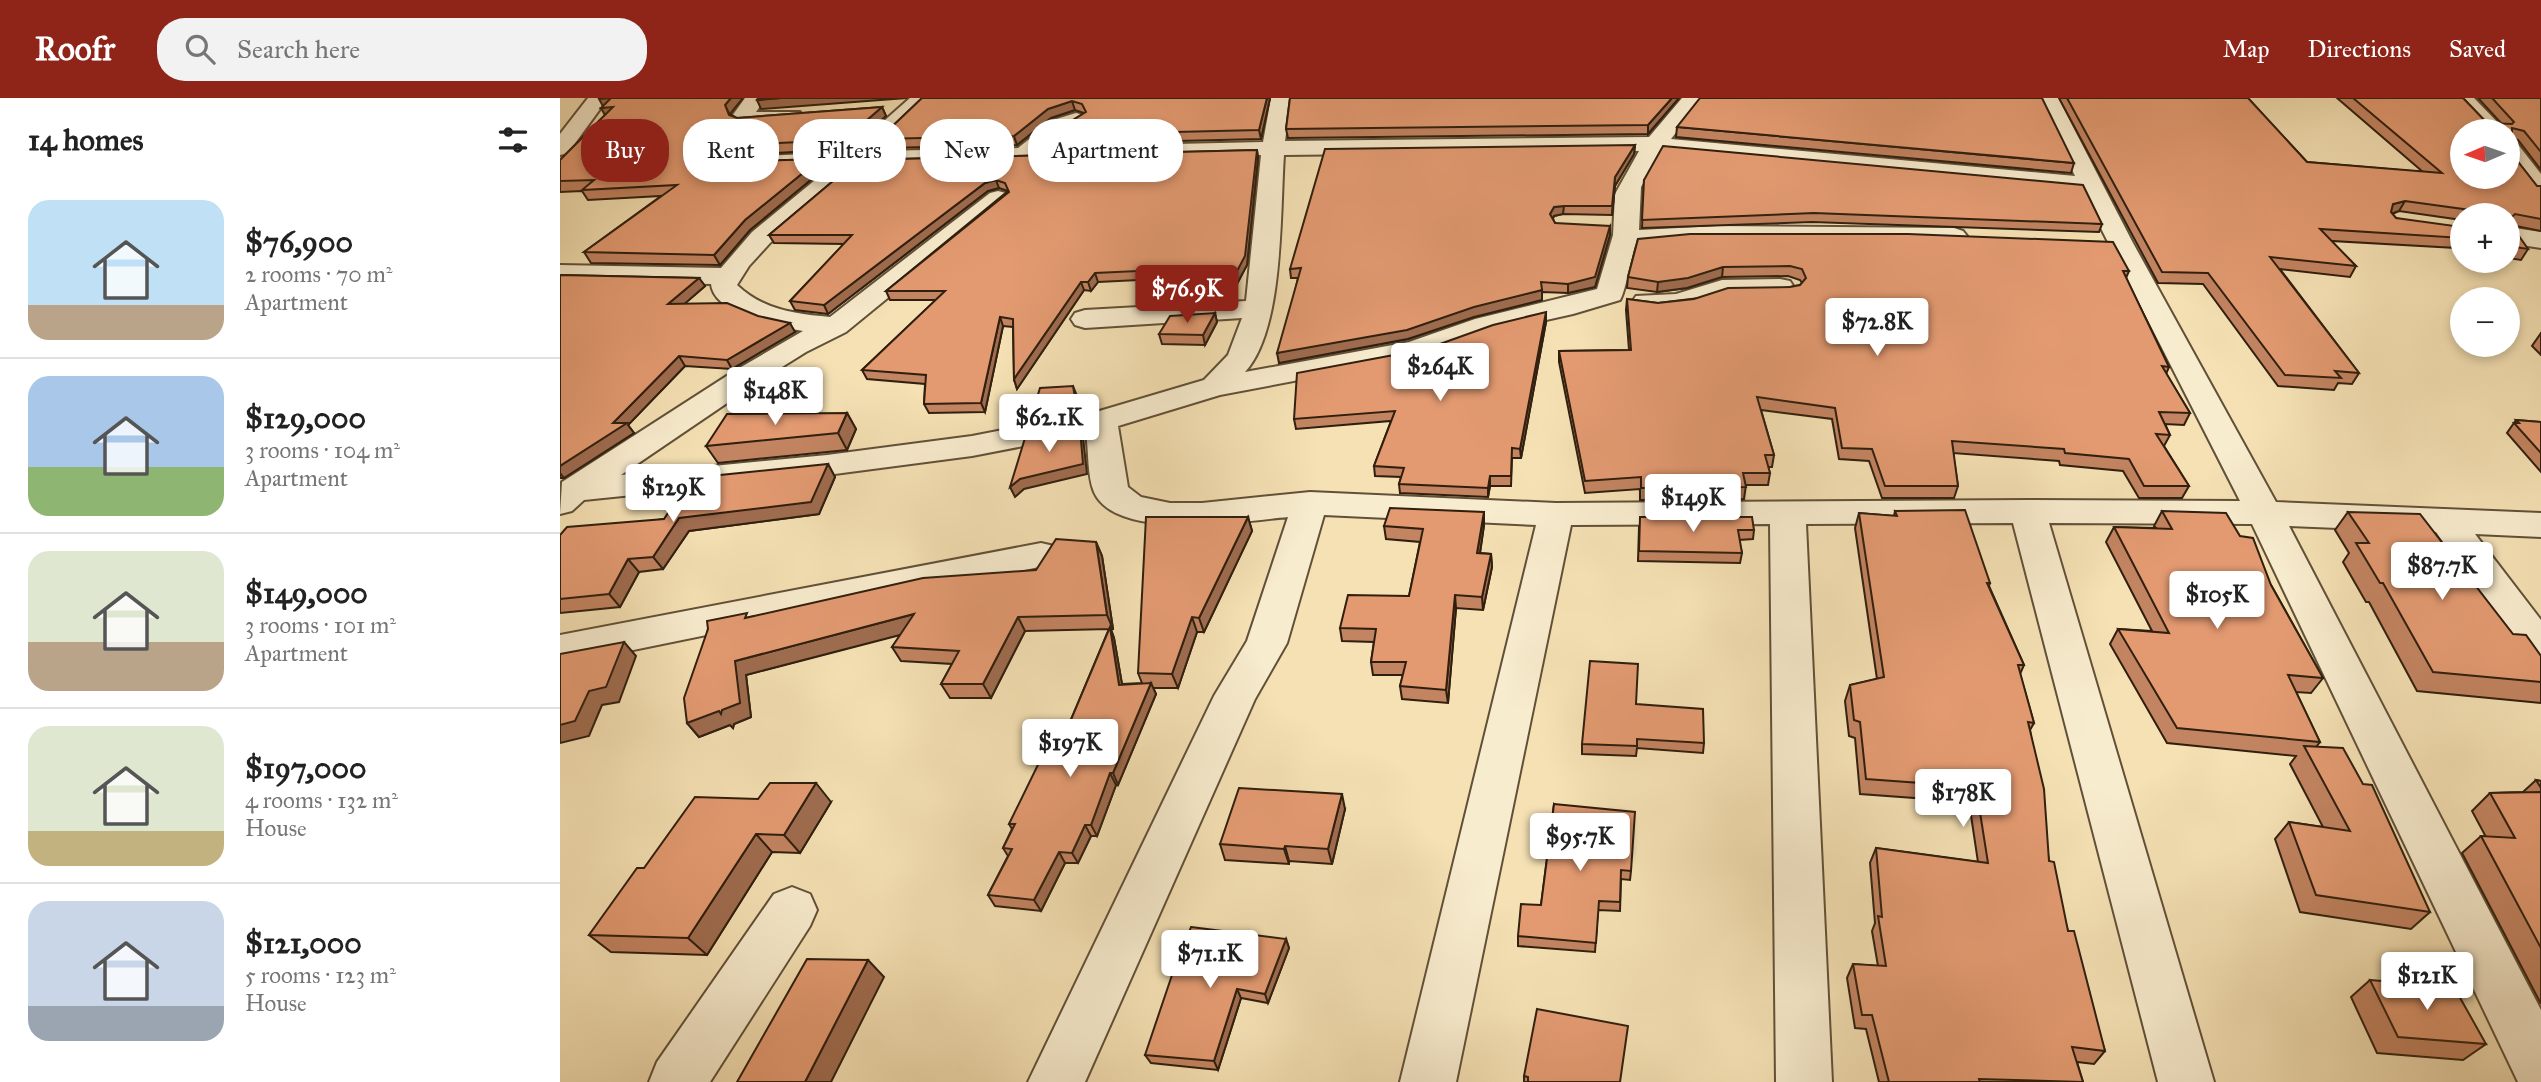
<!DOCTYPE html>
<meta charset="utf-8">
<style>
:root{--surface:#fff;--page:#f2f2f2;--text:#222;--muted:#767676;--line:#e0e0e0;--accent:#8f2418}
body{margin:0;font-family:"IM FELL Great Primer",serif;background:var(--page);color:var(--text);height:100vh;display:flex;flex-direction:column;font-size:26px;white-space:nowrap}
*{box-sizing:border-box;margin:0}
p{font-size:23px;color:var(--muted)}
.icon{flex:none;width:38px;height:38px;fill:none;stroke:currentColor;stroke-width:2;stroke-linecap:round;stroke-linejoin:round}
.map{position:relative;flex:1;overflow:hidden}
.side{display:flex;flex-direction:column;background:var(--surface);width:560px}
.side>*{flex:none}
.top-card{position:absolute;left:21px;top:21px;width:665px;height:63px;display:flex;gap:14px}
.needle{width:46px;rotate:268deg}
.fabs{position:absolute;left:1890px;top:21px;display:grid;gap:14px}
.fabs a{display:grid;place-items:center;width:70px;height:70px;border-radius:50%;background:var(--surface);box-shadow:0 4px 10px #0003;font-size:35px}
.price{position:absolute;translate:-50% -60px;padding:0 16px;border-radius:7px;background:#fff;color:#222;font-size:23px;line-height:46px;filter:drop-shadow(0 2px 4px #0008)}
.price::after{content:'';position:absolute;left:50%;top:42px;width:21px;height:16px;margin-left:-10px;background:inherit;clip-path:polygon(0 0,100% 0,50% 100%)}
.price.active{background:var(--accent);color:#fff}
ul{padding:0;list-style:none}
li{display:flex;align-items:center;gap:21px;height:175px;padding:0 28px}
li+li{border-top:2px solid var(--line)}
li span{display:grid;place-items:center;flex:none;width:196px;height:140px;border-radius:21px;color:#555}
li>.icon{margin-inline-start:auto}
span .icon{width:84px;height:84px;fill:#fffc;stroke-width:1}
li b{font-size:30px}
h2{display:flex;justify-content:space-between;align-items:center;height:84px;padding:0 28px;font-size:30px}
.pill{padding:0 24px;border-radius:28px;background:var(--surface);box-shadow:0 4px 10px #0003;font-size:24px;line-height:63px}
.pill.active{background:var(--accent);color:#fff}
header{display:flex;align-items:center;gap:42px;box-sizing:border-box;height:98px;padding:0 35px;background:var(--accent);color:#fff}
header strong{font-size:33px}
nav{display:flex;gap:38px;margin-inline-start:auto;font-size:24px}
.search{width:490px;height:63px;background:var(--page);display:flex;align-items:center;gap:18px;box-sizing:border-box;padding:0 24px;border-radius:28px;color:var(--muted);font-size:26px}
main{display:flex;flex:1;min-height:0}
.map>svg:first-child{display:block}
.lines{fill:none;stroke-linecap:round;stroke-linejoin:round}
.street-casing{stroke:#615038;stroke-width:4}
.street{fill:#f8ecce;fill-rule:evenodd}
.wall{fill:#c38461;stroke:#301f0f;stroke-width:2}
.shaded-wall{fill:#9f6c4f;stroke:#301f0f;stroke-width:2}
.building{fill:#e39a71;stroke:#301f0f;stroke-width:2;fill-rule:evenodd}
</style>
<header>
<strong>Roofr</strong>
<div class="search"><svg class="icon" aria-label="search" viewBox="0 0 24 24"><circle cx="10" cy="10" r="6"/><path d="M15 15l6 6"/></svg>Search here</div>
<nav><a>Map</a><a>Directions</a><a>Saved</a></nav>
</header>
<main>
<section class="side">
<h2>14 homes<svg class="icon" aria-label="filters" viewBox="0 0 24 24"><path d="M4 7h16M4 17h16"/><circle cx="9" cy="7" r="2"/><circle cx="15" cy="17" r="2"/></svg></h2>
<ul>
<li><span style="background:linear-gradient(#bfe0f5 75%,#b9a48a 0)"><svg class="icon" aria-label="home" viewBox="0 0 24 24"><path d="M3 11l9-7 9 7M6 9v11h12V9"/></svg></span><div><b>$76,900</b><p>2 rooms · 70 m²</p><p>Apartment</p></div></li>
<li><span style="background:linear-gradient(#a9c7e8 65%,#8fb573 0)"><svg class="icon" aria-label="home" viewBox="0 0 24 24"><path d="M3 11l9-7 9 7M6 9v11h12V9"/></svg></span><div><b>$129,000</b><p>3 rooms · 104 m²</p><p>Apartment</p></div></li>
<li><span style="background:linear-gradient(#dfe7d0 65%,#b9a48a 0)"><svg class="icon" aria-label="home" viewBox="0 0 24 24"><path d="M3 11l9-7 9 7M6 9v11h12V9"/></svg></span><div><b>$149,000</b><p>3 rooms · 101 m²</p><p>Apartment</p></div></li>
<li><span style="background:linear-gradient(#dfe7d0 75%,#c2b280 0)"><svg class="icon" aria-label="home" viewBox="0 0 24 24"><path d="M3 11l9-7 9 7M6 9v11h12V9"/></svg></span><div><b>$197,000</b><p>4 rooms · 132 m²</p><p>House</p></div></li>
<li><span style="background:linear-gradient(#c9d6e8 75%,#9aa5b1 0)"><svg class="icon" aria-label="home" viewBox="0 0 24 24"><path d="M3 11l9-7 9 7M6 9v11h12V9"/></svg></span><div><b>$121,000</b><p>5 rooms · 123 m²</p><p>House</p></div></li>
</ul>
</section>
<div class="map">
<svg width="1981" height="984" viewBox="0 0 1981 984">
<rect width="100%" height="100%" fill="#f5e1b4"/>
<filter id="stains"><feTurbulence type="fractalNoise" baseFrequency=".00286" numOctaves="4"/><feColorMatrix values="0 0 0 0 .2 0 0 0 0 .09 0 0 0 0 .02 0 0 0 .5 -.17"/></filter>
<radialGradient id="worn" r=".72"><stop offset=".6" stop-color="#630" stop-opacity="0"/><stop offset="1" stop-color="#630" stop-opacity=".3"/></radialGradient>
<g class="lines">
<defs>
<g id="street">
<polygon points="28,0 48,0 8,55 0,57 0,36"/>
<polygon points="185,0 206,0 196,14 240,14 243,18 240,22 233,24 176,25 172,18"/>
<path d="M350,0h21l-54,53 141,-3 35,-28 23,-7 7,2 4,4c-8,9 -31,18 -43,28l219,-5 8,-44h20l-6,43 364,-4 33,-39h21l-32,41 404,37 -37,-78h20l75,145 143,259 265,11v24l-66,-3 66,86v45l-14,-4 -91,-129 -147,-6 252,484v72h-23l-266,-558 -203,-1 165,559h-56l-145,-559 -207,1 26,558h-56l-6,-558 -199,1 -115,557h-56l136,-557 -212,-10 -37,128 -32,56 -170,383h-57l186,-386 33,-55 41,-124c-43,4 -172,25 -194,-25 -7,-16 -5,-41 -8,-58l-114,22 -145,19 -243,25 -12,11 -12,3 2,-32 174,-112 67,-39c-25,-4 -89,-17 -92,-47l-151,-3v-16l161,3 31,-36 80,-66 -64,2 -8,-2 -3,-5 3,-5 89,-4zM1079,53l-24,43 -2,41 -16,54 -122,30 -66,23 -164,30c39,-42 35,-160 39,-217zM1101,53l421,40 158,310 -212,-1 -472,3 -246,-11 -108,11h-32l-29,-6 -13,-10 -10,-61 102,-31 206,-39 67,-24 80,-18 47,-14c5,-7 11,-41 15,-54l82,-4 237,2 9,-3 4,-5 -4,-5 -9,-3 -237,-2 -78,4 2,-43zM701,57l-15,146 -161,9 -10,3 -4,6 4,6 10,3 157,-10 -14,37 -24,25 -108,32 -124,24 -145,19 -206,20 137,-93 48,-30 40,-20 164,-134 -4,-5 -8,-2 -8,2 -160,124c-34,-3 -67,-7 -93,-32l12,-19 21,-23 91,-78z"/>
<polygon points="1893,0 1914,0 1946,33 1923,33"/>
<polygon points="1948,42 1956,44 1981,76 1981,98 1973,96 1948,64"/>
<polygon points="1948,129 1981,134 1981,150 1948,145"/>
<path d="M1220,181l10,2 4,6 -4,6c-22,5 -45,-1 -67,4 -32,6 -52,19 -87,11l-4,-6 4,-6 40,-2 46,-14z"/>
<polygon points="481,445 494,448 500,457 494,466 0,567 0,537"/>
<polygon points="232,789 250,796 257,812 250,828 150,984 89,984 97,964 214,796"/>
</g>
</defs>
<!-- street casing -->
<use href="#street" class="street-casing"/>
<!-- street -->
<use href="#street" class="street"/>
</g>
<!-- wall -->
<g class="wall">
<polygon points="362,0 710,0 701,41 492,46 489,37 524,15 515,12 491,20 457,47 324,50 319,41"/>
<polygon points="730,0 1119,0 1088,36 728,40 726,31"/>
<polygon points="1499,0 1688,0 1747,64 1863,74 1777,0 1903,0 1927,25 1942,26 1918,0 1981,0 1981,72 1958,42 1952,41 1952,56 1977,88 1981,88 1981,133 1951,127 1953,136 1968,151 1961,162 1948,160 1948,117 1902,117 1902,122 1839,113 1832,116 1836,120 1902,140 1902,154 1898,154 1896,150 1771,143 1796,168 1790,179 1720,171 1799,275 1792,286 1778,285 1774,292 1718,288 1643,186 1598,185"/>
<polygon points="43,8 170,16 177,20 322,9 326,18 288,51 160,58 158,62 164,64 260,61 264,71 190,132 160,167 31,165 24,154 101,98 28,102 22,93 0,94 0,62 45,17"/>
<polygon points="1117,29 1514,65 1511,75 1116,39"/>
<polygon points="1075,47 1074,56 1055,88 1052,117 1003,116 994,118 993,121 995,125 1050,137 1035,189 1008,195 982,194 982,202 914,219 848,241 719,265 738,180 731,180 730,171"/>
<polygon points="697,52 698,60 687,167 669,201 626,204 624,195 629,185 621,185 620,180 538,184 531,193 524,192 457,291 454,281 453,229 443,228 425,314 369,315 364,306 365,286 307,281 302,272 376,202 330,202 326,193 448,93 439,90 428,93 268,216 235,212 230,203 284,146 214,145 209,137 298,62"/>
<polygon points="1084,82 1542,126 1539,134 1252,124 1082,130"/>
<polygon points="1078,141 1569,173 1566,180 1609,269 1606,276 1630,315 1624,327 1605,326 1610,337 1604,348 1629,388 1622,400 1579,400 1563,373 1500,367 1499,363 1393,355 1398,388 1394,400 1322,400 1309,363 1279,361 1272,321 1201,312 1214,357 1212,369 1208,369 1210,375 1208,387 1186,387 1184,401 1080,402 1080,391 1025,395 999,264 999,253 1069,252 1066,212 1067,201 1098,205 1230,189 1240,187 1242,185 1240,182 1228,178 1162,179 1127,190 1097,194 1067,190 1068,179"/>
<polygon points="0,177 139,180 145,188 124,206 235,234 172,271 125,268 68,327 74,335 4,380 0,380"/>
<polygon points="655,215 657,224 645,247 602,246 599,236"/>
<polygon points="986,224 961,360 952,360 951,388 930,388 928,399 840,395 839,386 841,379 815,378 814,368 831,323 736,331 734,321 866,251"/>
<polygon points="1981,235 1981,257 1972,248"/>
<polygon points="287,315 296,331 287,352 158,365 146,348"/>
<polygon points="1956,322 1981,324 1981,374 1947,335"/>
<polygon points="268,366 275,379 259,416 129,433 103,471 79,474 60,509 0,515 0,437 104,421"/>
<polygon points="1335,413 1430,485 1429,488 1464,567 1460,576 1474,625 1470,632 1489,763 1508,833 1545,953 1534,966 1517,964 1523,984 1319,984 1306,931 1295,930 1287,880 1293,866 1318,868 1312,833 1315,825 1310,765 1316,750 1418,764 1409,704 1300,696 1295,640 1289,638 1285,603 1290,587 1317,581 1295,430 1299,415 1334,418"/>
<polygon points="1602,413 1711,487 1763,580 1751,595 1736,594 1760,644 1756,649 1870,814 1851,831 1740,814 1715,741 1729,724 1763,729 1730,666 1736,658 1607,645 1550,546 1558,531 1592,533 1546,444 1554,429 1596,430 1594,428"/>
<polygon points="1788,414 1981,558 1981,605 1857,593 1809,504 1806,504 1783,464 1789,455 1775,432"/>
<polygon points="688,419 692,433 644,534 637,534 618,590 593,590 596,596 558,687 556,687 537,738 531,738 518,765 505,765 481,813 435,808 428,797 448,758 443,750 452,731 449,726 505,636 549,531 465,533 431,600 390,600 381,586 392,566 341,563 332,549 341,536 186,577 191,619 174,626 173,630 170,627 139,639 127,625 148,531 190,519 476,472 536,444 542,458 553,531 551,531 554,540 562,586 582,585 578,575"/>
<polygon points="924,427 920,455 931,456 932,469 923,512 896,510 888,605 842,601 840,588 843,577 813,577 811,564 814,544 782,543 780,530 849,498 860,444 826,441 824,428"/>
<polygon points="1079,429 1194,432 1193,441 1179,442 1182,455 1180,465 1078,463"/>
<polygon points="1076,606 1144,645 1143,655 1077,650 1076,658 1022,656 1022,646"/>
<polygon points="1976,682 1981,683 1981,906 1902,755 1921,738 1926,739 1912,713 1930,695 1963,694"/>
<polygon points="271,704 240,755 212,754 147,857 51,854 29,837 84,770"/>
<polygon points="994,706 1071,773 1070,782 1061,781 1060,813 1038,812 1035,854 958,848 958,838 981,807"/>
<polygon points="785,711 772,766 729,763 729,766 665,762 660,746"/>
<polygon points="726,841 729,850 708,905 681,900 658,972 591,965 585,957"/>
<polygon points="1810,882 1926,946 1903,962 1817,955 1791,899"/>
<polygon points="964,978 1061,984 964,984"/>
</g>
<!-- shaded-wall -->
<g class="shaded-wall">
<polygon points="52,0 54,9 46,19 41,10 44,10 39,1"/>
<polygon points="171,0 183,0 170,16 174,26 165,7"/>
<polygon points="221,0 347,0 201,11 197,2"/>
<polygon points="707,0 710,0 701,41 699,32"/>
<polygon points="1112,0 1119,0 1088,36 1088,27"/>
<polygon points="512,3 515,12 491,20 457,47 454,38 488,11"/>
<polygon points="322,9 326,18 288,51 284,42"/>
<polygon points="1075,47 1074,56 1055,88 1052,117 1055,79"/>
<polygon points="155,48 160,58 157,65 151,56"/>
<polygon points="697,52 698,60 687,167 669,201 667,192"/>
<polygon points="260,61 264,71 190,132 160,167 154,157 185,122"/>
<polygon points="436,82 439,90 428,93 268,216 264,207 425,85"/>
<polygon points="1845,103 1839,113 1828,117 1833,106"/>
<polygon points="1004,108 1003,116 994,118 990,125 990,116 994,109"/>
<polygon points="1050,128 1050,137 1035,189 1008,195 1008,186"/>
<polygon points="1163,169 1162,179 1127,190 1097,194 1098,184"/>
<polygon points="535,175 538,184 531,193 528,184"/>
<polygon points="139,180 145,188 113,216 108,206"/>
<polygon points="521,184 524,192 457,291 454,281"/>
<polygon points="982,192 982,202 914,219 848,241 719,265 717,255"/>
<polygon points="986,214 986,224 961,360 960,351"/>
<polygon points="655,215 657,224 645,247 643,237"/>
<polygon points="440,219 443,228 425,314 421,305"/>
<polygon points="230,225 235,234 172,271 167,262"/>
<polygon points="119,258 125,268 68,327 74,335 4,380 0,375 0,368 53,325"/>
<polygon points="513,288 517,298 519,315 477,323 473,313"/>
<polygon points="287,315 296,331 287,352 278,335"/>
<polygon points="520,330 523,339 527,376 464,391 455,399 450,389"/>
<polygon points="268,366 275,379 259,416 129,433 103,471 93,459 119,420"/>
<polygon points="930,378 930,388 928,399 928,390"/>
<polygon points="924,414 924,427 918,468 917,455"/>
<polygon points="688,419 692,433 644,534 639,520"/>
<polygon points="536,444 542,458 553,531 547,517"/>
<polygon points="931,456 932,469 923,512 922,499"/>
<polygon points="68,461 79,474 60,509 49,496"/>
<polygon points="895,497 896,510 888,605 886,592"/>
<polygon points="354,516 363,531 186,577 191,619 174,626 173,630 170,627 139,639 127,625 175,563"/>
<polygon points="458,519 465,533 431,600 423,586"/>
<polygon points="632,519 637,534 618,590 612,576"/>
<polygon points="550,529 554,540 564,598 559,587"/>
<polygon points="64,544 76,558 59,604 42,607 29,638 0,645 0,627 29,593"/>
<polygon points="591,585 596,596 558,687 553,675"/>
<polygon points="550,675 556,687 537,738 531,727"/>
<polygon points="256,685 271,704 240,755 224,737"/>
<polygon points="782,696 785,711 772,766 768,751"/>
<polygon points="525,727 531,738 518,765 512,755"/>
<polygon points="196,736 212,754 147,857 128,840"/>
<polygon points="725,748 729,763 729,766 724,751"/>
<polygon points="499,754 505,765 481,813 474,802"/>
<polygon points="726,841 729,850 708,905 705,896"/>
<polygon points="308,862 324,879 271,984 245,984"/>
<polygon points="677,891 681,900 658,972 654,963"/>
</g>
<!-- building -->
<g class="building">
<polygon points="51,0 171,0 165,7 169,17 177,20 322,9 284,42 155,48 151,56 154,61 164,64 260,61 185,122 154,157 24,154 117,87 22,92 34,82 0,83 0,62 53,9 41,10"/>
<polygon points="198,0 221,0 197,2"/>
<polygon points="362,0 707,0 699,32 489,37 526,14 522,6 512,3 488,11 454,38 319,41"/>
<polygon points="730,0 1112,0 1088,27 726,31"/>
<polygon points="1140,0 1482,0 1514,65 1117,29"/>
<path d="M1507,0h181l59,64 135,11 -89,-75h110l24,25 25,1 2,-2 -22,-24h49v54l-17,-21 -12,-3v26l25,32h4v33l-26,-5 -3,3 -4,-1v-1h-37l-1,-5 -65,-9 -12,3 -2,8 5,6 66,9v11l-142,-9 36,37 -86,-9 89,116 -24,-2 6,7 -56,-3 -77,-102 -46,-1zM1902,33h46v46h-46z"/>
<polygon points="1075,47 1055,79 1052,108 1004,108 994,109 990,116 995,125 1050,128 1035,179 1008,186 981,184 982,192 914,209 847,232 717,255 741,170 730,171 765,51"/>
<polygon points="1103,48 1523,87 1542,126 1254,115 1082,122 1084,82"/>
<polygon points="697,52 685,158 667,192 624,195 635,176 619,176 621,171 535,175 528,184 521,184 454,281 453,221 440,219 421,305 364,306 366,277 302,272 385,193 326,193 449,94 445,85 436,82 425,85 264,207 230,203 292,137 209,137 298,62"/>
<polygon points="1948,123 1952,129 1953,136 1959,138 1968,151 1948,148"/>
<polygon points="1130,136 1348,136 1553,144 1569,173 1563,173 1609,269 1602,268 1630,315 1599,314 1610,337 1596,336 1629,388 1584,388 1569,361 1505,355 1504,351 1392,343 1398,388 1325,388 1312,351 1282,350 1275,310 1197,299 1214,357 1205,357 1210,375 1183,375 1186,389 1081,390 1081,379 1025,383 999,253 1071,252 1067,201 1098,205 1134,201 1168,190 1230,189 1240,187 1246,180 1242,171 1230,168 1163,169 1128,180 1098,184 1068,179 1078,141"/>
<polygon points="0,177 139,180 108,206 167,205 198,218 230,225 167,262 119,258 53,325 67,325 0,368"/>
<polygon points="986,214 960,351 952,350 951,378 930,378 928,390 839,386 844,370 814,368 835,313 734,321 737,275 866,251 933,227"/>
<polygon points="655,215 643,237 599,236 610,218"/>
<polygon points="513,288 516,305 473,313 480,290"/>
<polygon points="287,315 278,335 146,348 167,316"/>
<polygon points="1956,322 1981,324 1981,355 1954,325 1959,325"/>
<polygon points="520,330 523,366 460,381 450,389 465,340"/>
<polygon points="268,366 251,404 119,420 93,459 68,461 49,496 0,501 0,437 7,429 104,421 131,380"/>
<polygon points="830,410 924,414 917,455 931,456 922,499 895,497 886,592 840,588 846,564 811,564 816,531 780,530 788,497 849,498 863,431 824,428"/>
<polygon points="1405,412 1430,485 1427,485 1464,567 1458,567 1474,625 1468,624 1484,691 1489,763 1494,764 1508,833 1514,833 1545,953 1512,949 1523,984 1419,981 1420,984 1329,984 1312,917 1302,917 1293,866 1326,868 1318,818 1322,819 1316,750 1428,765 1416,689 1306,681 1300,624 1294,622 1290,587 1324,579 1299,415 1337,418 1335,413"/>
<polygon points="1602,413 1666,415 1680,438 1693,440 1711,487 1763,580 1728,577 1760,644 1617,630 1558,531 1609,535 1554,429 1612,431"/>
<polygon points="1788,414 1860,416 1953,536 1966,537 1981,558 1981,584 1873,574 1823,485 1820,485 1796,445 1809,445"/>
<polygon points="586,419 688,419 639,520 632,519 612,576 578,575"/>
<polygon points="1080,419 1192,419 1194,432 1178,432 1182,455 1079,453"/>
<polygon points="496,441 536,444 547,517 458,519 423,586 381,586 399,553 332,549 354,516 175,563 180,605 162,612 161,616 159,613 127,625 124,600 148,531 147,523 187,515 185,520 363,480 476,472"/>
<polygon points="550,529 559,587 591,585 553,675 550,675 531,727 525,727 512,755 499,754 474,802 428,797 452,751 443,750 455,726 449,726 493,636 505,636"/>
<polygon points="64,544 46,589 29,593 15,623 0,627 0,556"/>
<polygon points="1030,563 1078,566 1076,606 1143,611 1144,645 1077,641 1077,648 1022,646"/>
<polygon points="1744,648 1783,650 1803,686 1812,687 1870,814 1756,797 1729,724 1790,733"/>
<polygon points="1976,682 1981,683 1981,690"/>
<polygon points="210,685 256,685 224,737 196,736 128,840 29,837 77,770 84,770 135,699 198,701"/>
<polygon points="679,690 782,696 768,751 725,748 724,751 660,746"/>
<polygon points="1981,694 1981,850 1921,738 1955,740 1930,695"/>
<polygon points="994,706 1075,714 1071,773 1061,772 1060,804 1039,803 1036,845 958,838 961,806 981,807"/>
<polygon points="631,829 726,841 705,896 677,891 654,963 585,957 611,880"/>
<polygon points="247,861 308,862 245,984 177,984"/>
<polygon points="1810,882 1894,889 1926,946 1838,939"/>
<polygon points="977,911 1068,928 1060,984 968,984 968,979 964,978"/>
</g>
<rect width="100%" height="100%" filter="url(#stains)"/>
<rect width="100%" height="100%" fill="url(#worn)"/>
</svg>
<div class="fabs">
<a><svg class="needle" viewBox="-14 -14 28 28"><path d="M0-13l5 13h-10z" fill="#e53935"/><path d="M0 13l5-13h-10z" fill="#767676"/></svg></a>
<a>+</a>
<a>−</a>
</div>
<b class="price active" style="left:627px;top:227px">$76.9K</b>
<b class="price" style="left:1317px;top:260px">$72.8K</b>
<b class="price" style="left:880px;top:305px">$264K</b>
<b class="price" style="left:215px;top:329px">$148K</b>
<b class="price" style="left:489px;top:356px">$62.1K</b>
<b class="price" style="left:113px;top:426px">$129K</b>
<b class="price" style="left:1133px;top:436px">$149K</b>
<b class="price" style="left:1882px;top:504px">$87.7K</b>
<b class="price" style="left:1657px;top:533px">$105K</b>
<b class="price" style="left:510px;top:681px">$197K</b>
<b class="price" style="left:1403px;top:731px">$178K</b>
<b class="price" style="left:1020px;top:775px">$95.7K</b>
<b class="price" style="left:650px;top:892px">$71.1K</b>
<b class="price" style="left:1867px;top:914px">$121K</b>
<div class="top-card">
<a class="pill active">Buy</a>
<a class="pill">Rent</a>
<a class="pill">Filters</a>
<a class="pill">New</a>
<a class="pill">Apartment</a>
</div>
</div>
</main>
